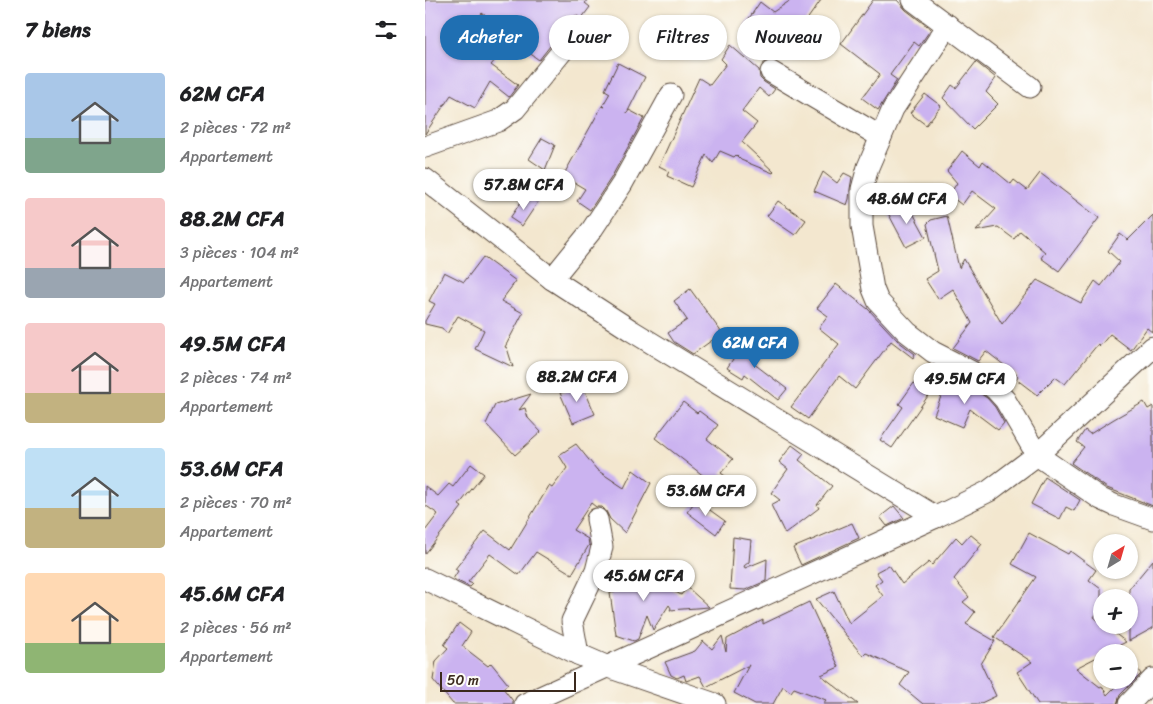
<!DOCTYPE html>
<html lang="fr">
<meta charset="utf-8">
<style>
:root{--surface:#fff;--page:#f2f2f2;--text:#202124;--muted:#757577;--accent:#1f6fb2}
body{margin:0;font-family:Sriracha,sans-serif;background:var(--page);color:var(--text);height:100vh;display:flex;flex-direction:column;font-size:19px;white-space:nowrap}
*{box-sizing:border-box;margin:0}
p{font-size:16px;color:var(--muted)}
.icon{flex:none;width:28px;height:28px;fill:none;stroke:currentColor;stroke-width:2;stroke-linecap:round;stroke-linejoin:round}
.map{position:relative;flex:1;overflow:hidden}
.panel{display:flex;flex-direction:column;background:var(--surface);width:425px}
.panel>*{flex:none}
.top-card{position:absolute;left:15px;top:15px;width:475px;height:45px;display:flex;gap:10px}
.needle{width:32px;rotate:37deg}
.tools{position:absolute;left:668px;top:534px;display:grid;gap:10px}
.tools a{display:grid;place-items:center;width:45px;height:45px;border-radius:50%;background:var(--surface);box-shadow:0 1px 4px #0004;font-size:25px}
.scale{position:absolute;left:15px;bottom:12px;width:136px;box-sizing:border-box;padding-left:5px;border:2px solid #3b2a1e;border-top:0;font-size:14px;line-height:18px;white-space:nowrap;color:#3b2a1e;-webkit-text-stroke:4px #fdfcf7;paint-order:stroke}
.price{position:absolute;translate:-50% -42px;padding:0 11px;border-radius:18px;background:#fff;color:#222;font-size:16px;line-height:32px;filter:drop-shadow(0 1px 2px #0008)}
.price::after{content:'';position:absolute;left:50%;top:30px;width:15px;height:11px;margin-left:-8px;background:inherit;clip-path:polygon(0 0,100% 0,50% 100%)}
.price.selected{background:var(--accent);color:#fff}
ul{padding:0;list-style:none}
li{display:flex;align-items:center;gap:15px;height:125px;padding:0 25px}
li span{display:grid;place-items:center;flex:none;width:140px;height:100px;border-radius:5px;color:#555}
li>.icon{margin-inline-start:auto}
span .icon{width:60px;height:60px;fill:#fffc;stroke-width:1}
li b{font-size:21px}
h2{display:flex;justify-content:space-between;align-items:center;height:60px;padding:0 25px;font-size:21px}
.tag{padding:0 18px;border-radius:22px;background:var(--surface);box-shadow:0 1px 4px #0004;font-size:18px;line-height:45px}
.tag.selected{background:var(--accent);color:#fff}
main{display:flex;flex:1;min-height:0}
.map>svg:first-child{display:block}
.building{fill:#cbb3f0}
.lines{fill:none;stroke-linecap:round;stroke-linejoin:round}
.minor-casing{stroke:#574639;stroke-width:23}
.minor{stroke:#fff;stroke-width:21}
</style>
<main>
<section class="panel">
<h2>7 biens<svg class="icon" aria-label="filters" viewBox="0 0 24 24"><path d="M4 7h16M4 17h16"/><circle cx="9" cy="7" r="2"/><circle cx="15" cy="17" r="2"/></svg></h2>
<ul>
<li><span style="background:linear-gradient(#a9c7e8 65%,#7fa58c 0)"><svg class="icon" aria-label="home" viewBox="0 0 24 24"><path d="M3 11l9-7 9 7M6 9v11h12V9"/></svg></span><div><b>62M CFA</b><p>2 pièces · 72 m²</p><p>Appartement</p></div></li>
<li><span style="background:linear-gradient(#f6c9c9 70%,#9aa5b1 0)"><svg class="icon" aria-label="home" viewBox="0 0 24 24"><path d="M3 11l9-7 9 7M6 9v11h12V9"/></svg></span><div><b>88.2M CFA</b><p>3 pièces · 104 m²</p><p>Appartement</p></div></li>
<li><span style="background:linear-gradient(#f6c9c9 70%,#c2b280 0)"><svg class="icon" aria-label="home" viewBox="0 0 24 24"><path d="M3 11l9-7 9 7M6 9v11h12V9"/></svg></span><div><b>49.5M CFA</b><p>2 pièces · 74 m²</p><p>Appartement</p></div></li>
<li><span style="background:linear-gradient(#bfe0f5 60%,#c2b280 0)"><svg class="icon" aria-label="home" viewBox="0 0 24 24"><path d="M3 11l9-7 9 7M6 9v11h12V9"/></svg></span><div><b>53.6M CFA</b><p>2 pièces · 70 m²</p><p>Appartement</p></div></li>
<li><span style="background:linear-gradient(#ffd9b3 70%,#8fb573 0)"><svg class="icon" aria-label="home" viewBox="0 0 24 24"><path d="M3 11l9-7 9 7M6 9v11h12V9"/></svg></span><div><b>45.6M CFA</b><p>2 pièces · 56 m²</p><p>Appartement</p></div></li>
</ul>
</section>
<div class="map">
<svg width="728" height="704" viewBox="0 0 728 704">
<rect width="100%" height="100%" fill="#fdfcf7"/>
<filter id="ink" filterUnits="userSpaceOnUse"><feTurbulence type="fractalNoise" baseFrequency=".02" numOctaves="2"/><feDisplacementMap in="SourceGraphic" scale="10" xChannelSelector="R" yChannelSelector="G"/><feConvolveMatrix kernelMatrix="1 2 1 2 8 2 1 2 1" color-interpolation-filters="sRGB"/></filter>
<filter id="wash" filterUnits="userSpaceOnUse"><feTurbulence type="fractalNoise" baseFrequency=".0096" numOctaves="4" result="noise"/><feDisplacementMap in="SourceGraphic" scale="20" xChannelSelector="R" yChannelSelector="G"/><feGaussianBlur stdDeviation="1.12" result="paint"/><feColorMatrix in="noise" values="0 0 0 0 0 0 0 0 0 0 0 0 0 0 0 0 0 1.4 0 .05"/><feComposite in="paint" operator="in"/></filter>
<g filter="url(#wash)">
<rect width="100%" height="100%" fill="#f3e7cf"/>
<g id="blocks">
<!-- building -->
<g class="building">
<polygon points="0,0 162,0 160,3 165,7 156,19 151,15 135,37 129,41 114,60 77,33 79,30 57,13 38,39 71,59 66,65 93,85 84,97 65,82 50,108 26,95 0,134"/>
<polygon points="366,0 396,0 381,21 362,34 351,50 319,26 335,2 348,12"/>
<polygon points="448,0 472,0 481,10 506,29 494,46 489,42 465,75 472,80 453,110 437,98 455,74 416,44"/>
<polygon points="261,15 284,33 276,47 250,31"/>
<polygon points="305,45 334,70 335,78 339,82 350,89 344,97 334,88 317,111 332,123 317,142 349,172 348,173 316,160 311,155 309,157 295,151 288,163 281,155 266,187 242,176 244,171 234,166 274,78 285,85 301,64 296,59"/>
<polygon points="551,62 571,78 561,92 573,104 548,129 518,98 527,85 531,88"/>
<polygon points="193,63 220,77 202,113 204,110 219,118 186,178 165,210 152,201 160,189 138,176 177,106 180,107 178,105 185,93 180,90"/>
<polygon points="500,94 516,106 501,125 485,113"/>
<polygon points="117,138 130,145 120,170 104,159"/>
<polygon points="537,151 555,166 558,161 586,184 589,180 602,190 615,173 674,218 634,271 616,258 620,252 595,231 589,239 573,227 551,231 571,209 547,191 537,205 524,195 532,183 522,171"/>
<polygon points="398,172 412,183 419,173 427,177 425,189 424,199 422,205 389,191"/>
<polygon points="100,196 113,202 97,226 85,218"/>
<polygon points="353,201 381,220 370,235 342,216"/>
<polygon points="482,202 501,237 481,247 463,213"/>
<polygon points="728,215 728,333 722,328 706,350 685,334 675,346 673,344 640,384 630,377 612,395 591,379 593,376 561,351 553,361 528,348 547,323 528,289 513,299 500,279 513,271 502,224 506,220 522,216 534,268 539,259 577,324 612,280 656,303 670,281 676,286 695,262 683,251 695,234 703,240"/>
<polygon points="58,257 91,281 76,301 98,313 80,347 82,348 88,367 50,349 59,330 33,316 22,334 17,328 0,324 0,321 10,304 4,301 19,272 39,282"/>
<polygon points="411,284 443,309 473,341 490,354 488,358 466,341 430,389 414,376 383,419 366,407 414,344 394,328 403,316 392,308"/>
<polygon points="265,289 297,333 268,354 249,342 243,333 262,320 249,301"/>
<polygon points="322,338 337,349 328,363 362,389 353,400 320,374 318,378 302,368"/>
<polygon points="524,375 540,383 562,398 570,407 579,423 573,430 545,409 537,427 509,415"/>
<polygon points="489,383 499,383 505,393 467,448 455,440 478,407 474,404"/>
<polygon points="157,384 170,414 148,423 135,393"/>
<polygon points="106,394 94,410 100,408 103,418 116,432 90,455 61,424 70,405"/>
<polygon points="258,402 272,413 274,411 293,425 282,439 308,459 296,473 324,494 316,505 230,438"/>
<polygon points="719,402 723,409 728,406 728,506 682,488 646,463 659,447 652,442 660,430 665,434 689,419"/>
<polygon points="151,444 172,470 199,488 208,470 226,483 200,533 185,519 181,511 177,507 171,507 166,503 148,530 163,539 164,545 147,574 111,552 94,575 65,554 43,582 48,584 45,587 28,579 33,571 30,569 60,531 85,550 124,486 127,488 142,468 134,455"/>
<polygon points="367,445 379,454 374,460 407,486 392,505 394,508 360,534 346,505 355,500 346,493 363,469 354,462"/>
<polygon points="46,464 59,474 34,505 37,507 0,554 0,531 13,514 0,505 0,486 13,496 24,484 28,487"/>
<polygon points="620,477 655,500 649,511 641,507 635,519 606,504"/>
<polygon points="271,500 300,521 291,534 262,512"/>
<polygon points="469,506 479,518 462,526 455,517"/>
<polygon points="427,523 434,538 376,565 368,548"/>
<polygon points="604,533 643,554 645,551 671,570 664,580 676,589 676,607 669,617 676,623 676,625 679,625 701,642 681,652 676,652 676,655 651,668 675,687 677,686 682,695 697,680 704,680 704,672 710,666 716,674 695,695 692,704 613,704 592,672 607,662 569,637 611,577 587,564"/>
<polygon points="545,534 557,544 529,579 544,597 538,602 550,612 541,624 570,641 556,664 571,696 554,704 498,704 475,685 484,672 441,653 438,656 391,599 409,591 424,623 458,596 450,585 457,580 451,572 464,565 477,584 504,562 507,565 531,537 537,543"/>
<polygon points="308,537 326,540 324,562 319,566 320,568 342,559 341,581 320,590 305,589"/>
<polygon points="728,560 728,628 704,641 704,589"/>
<polygon points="210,568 256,595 262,587 284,607 245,610 246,608 244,605 228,630 222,615 213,639 209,641 191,635 185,593 190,592 186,572"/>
<polygon points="384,602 414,667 396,675 433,704 398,704 401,700 369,688 366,692 358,686 348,704 330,704 309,693 324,665 281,687 275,676 261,681 259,675 252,678 246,675 240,662 270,651 278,641 287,649 297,636 301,652 302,639 338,620 338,624"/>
<polygon points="34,623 46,632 37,646 63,666 66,663 83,684 78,688 88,701 88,704 28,704 8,680 11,661 23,648 19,645"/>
</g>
</g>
</g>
<g filter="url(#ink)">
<use href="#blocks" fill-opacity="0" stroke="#574639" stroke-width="1"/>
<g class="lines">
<defs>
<g id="minor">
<polyline points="488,0 605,87"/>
<polyline points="523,25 468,109 443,167 437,189 437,226 448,289 453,301 482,332 508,352 547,372 570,389 580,400 612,455 676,499 689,505 728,519"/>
<polyline points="346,72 456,137"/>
<polyline points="0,147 73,121 90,109 139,49"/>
<polyline points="0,179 127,279 207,331 511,517"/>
<polyline points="127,279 166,231 197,184 246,95"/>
<polyline points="0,579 153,654 183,667 290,704"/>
<polyline points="153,654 147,621 171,571 177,547 172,519"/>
<polyline points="100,704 511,517 564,491 612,455 728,347"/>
<polyline points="704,704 728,679"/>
</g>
</defs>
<!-- minor casing -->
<use href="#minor" class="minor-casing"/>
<!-- minor -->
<use href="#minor" class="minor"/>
</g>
</g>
</svg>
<div class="tools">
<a><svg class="needle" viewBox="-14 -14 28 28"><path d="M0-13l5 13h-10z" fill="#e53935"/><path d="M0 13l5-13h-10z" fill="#757577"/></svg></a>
<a>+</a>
<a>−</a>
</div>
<div class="scale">50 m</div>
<b class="price" style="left:99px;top:211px">57.8M CFA</b>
<b class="price" style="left:482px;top:225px">48.6M CFA</b>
<b class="price selected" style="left:330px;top:369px">62M CFA</b>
<b class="price" style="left:152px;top:403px">88.2M CFA</b>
<b class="price" style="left:540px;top:405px">49.5M CFA</b>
<b class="price" style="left:281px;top:517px">53.6M CFA</b>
<b class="price" style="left:219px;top:602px">45.6M CFA</b>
<div class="top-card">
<a class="tag selected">Acheter</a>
<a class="tag">Louer</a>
<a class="tag">Filtres</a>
<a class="tag">Nouveau</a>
</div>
</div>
</main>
